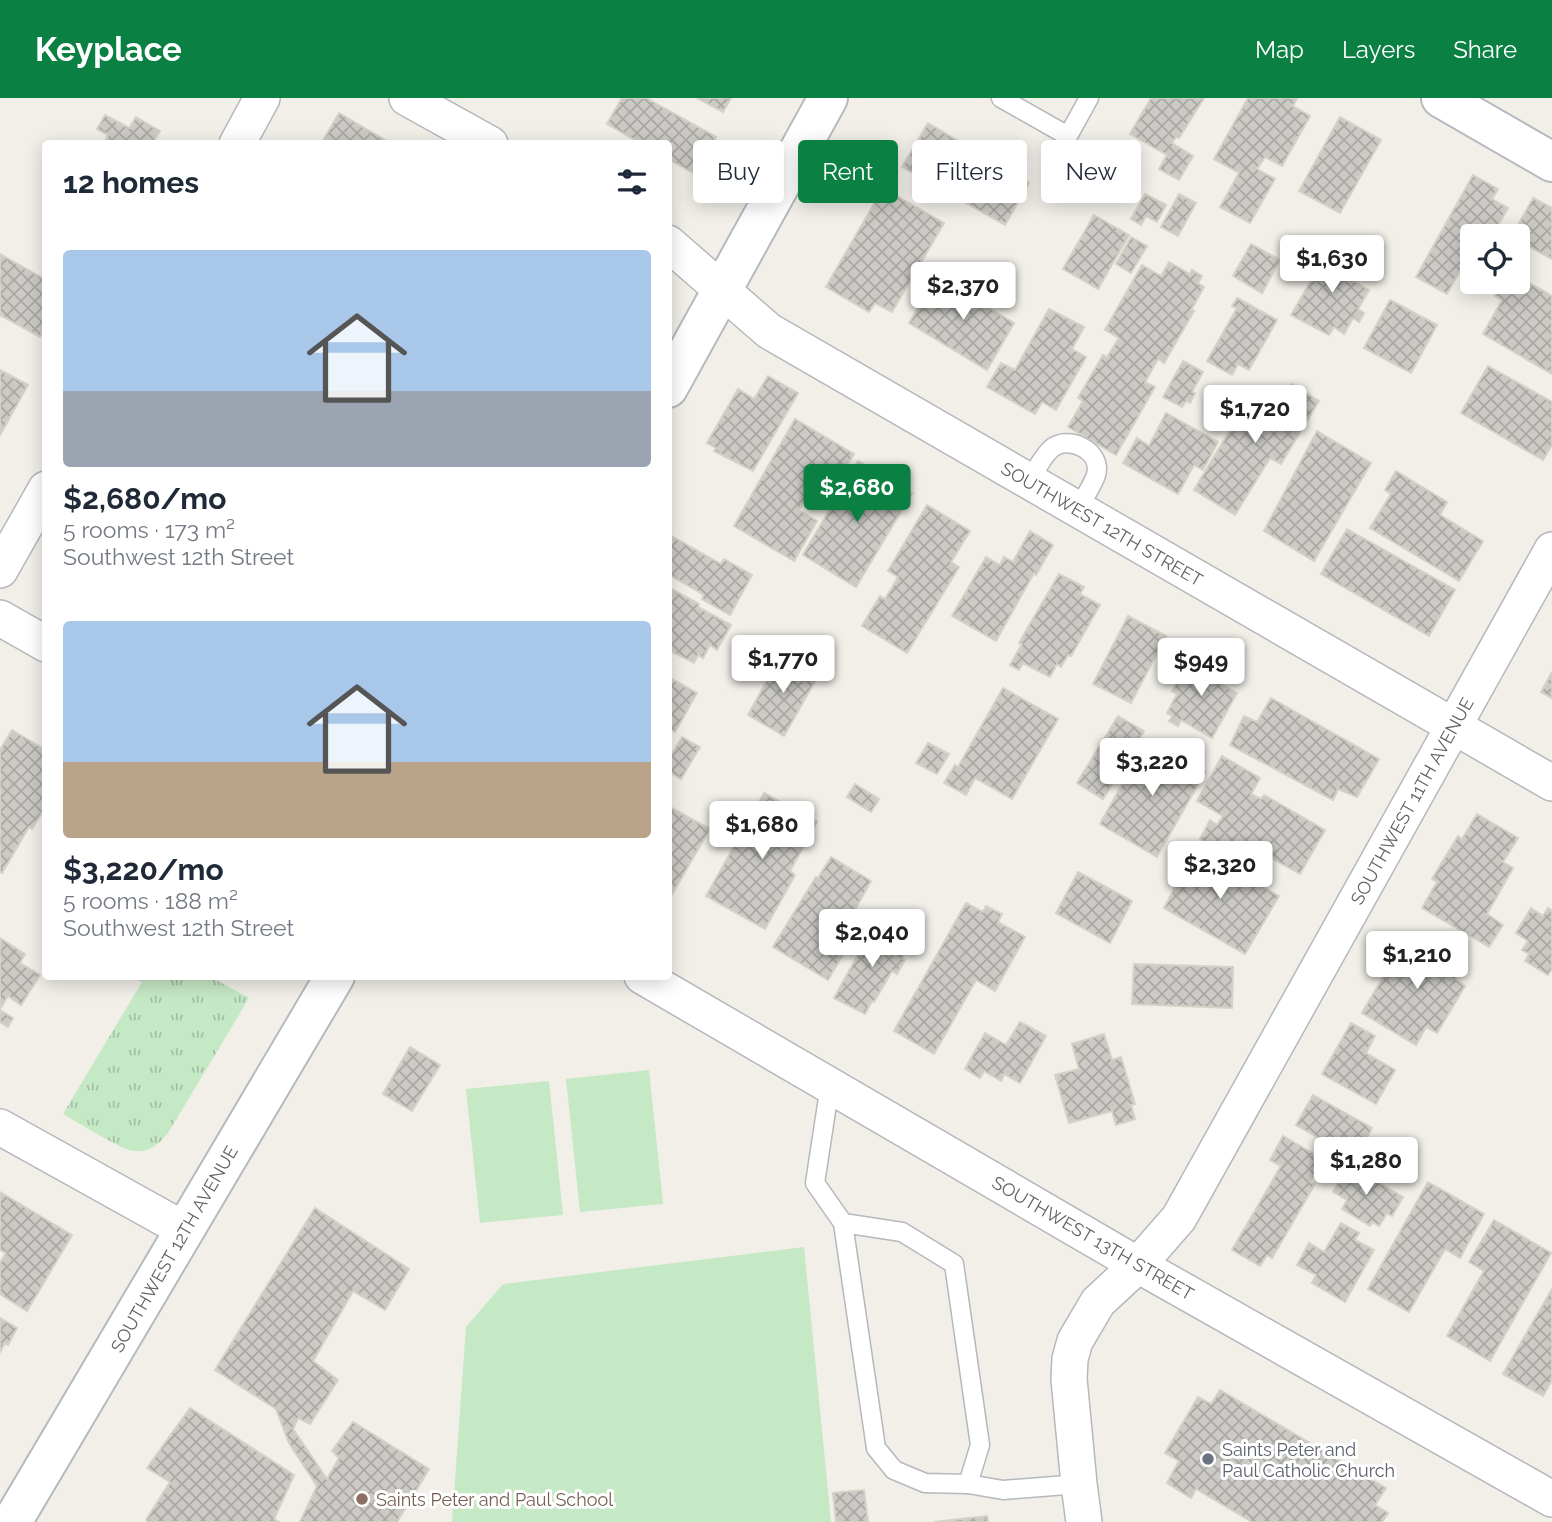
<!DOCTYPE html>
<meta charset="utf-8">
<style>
:root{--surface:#fff;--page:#f6f6f7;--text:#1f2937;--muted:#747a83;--accent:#0b8043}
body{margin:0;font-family:Raleway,sans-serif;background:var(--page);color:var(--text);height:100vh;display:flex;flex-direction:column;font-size:26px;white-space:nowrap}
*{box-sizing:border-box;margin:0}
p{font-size:23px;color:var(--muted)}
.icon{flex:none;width:38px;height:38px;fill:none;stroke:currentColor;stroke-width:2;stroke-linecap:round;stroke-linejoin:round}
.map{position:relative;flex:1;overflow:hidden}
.side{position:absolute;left:42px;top:42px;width:630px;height:840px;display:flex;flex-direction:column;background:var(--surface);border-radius:7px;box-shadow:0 4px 18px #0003}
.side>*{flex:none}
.banner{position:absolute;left:693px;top:42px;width:665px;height:63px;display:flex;gap:14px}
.controls{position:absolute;left:1460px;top:126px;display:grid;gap:14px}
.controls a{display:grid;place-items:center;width:70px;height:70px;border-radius:7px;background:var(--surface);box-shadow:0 4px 18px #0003;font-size:35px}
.price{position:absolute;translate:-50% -60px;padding:0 16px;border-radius:7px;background:#fff;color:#222;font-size:23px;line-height:46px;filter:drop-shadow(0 2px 4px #0008)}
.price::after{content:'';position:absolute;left:50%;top:42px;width:21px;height:16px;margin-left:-10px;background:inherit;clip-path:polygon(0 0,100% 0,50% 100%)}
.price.on{background:var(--accent);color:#fff}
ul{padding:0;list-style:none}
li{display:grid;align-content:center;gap:14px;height:371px;padding:0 21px}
li span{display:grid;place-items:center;height:217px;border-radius:7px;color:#555}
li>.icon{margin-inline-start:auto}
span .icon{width:126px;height:126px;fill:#fffc;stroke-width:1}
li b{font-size:30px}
h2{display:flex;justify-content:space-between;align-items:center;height:84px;padding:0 21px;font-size:30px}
.chip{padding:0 24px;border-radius:7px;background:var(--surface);box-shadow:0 4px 18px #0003;font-size:24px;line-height:63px}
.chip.on{background:var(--accent);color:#fff}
header{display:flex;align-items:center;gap:42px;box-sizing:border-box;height:98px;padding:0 35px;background:var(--accent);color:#fff}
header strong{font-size:33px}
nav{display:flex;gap:38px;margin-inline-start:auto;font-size:24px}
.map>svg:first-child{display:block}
.grass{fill:url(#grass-tufts)}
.garden{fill:#c5e8c5}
.building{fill:url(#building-cross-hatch);stroke:#d6d1c6;stroke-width:2}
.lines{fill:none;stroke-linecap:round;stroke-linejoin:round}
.lane-casing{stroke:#b5b8bc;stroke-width:21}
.street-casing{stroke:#b5b8bc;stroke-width:38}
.secondary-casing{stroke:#b6babf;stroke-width:42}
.lane{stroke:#fff;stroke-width:18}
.street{stroke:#fff;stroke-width:35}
.secondary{stroke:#fff;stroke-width:38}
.worship-dot{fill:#6b7280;stroke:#fff;stroke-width:2.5}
.education-dot{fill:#8d6e63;stroke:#fff;stroke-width:2.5}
.labels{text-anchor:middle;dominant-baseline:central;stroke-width:6;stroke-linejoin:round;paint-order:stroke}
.street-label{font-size:18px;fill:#5f6368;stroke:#fff}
.worship-label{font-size:18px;fill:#5b616d;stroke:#fff;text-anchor:start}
.education-label{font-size:18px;fill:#785e54;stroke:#fff;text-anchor:start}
</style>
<header>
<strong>Keyplace</strong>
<nav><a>Map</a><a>Layers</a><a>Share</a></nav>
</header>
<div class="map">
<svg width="1552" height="1424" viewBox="0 0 1552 1424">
<defs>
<pattern id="grass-tufts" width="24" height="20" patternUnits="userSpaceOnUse" patternTransform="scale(1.75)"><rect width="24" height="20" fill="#c5e8c5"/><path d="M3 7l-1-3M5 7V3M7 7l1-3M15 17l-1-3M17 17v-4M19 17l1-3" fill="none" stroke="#a3c0a4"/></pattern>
<pattern id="building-cross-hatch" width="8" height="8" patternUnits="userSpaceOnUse" patternTransform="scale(1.75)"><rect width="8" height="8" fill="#cccac5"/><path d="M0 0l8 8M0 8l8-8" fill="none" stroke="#a9a8a4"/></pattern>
</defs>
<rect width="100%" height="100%" fill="#f1efe8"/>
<!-- grass -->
<path class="grass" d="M133,879h78l38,21 -81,135c-23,29 -41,18 -67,3 -13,-7 -26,-15 -38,-22l79,-132z"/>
<!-- garden -->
<g class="garden">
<polygon points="649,972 663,1106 580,1114 566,981"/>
<polygon points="549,983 563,1117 480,1125 466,991"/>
<polygon points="804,1149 831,1424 452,1424 466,1229 503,1186"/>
</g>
<!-- building -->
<g class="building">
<polygon points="622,0 646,0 716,39 695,76 668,61 668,46 642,46 607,26"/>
<polygon points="697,0 731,0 723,14"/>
<polygon points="1151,0 1204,0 1179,40 1176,39 1172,45 1193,58 1179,82 1159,71 1167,57 1130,36"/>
<polygon points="1248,0 1297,0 1293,8 1310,18 1282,68 1265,59 1257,71 1275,81 1250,125 1220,109 1239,75 1214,61"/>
<polygon points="339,15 392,46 321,46"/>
<polygon points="105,17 129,30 136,19 160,33 152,46 104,46 108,37 97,31"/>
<polygon points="1340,19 1381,42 1340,115 1299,93"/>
<polygon points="928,25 1029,85 1005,127 902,69"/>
<polygon points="1473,77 1498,91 1492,101 1508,110 1492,138 1472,138 1472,174 1469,179 1460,173 1447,196 1416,179"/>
<polygon points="883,90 944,125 892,214 875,205 869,214 826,189"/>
<polygon points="1145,96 1166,107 1157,124 1146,118 1141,127 1131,121"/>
<polygon points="1179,96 1196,105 1178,138 1161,129"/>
<polygon points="1533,100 1552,110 1552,161 1517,142 1517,138 1512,138"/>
<polygon points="1094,117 1129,137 1098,191 1063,171"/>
<polygon points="1131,139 1147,148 1131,175 1116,166"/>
<polygon points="1251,146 1280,162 1262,195 1233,178"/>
<polygon points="1331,147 1358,163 1348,180 1369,192 1358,211 1364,215 1359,224 1353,220 1344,236 1334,229 1329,237 1291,217 1313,179 1317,182 1324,169 1319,167"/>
<polygon points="0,156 46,182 46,236 43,234 40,239 0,217"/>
<polygon points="1169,164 1190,176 1192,172 1202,178 1198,185 1204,189 1191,212 1194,213 1164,265 1158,261 1145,284 1155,289 1116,357 1068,329 1083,303 1078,300 1103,257 1107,259 1119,240 1105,232 1142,167 1161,178"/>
<polygon points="1517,178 1552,198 1552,276 1483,236 1502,202 1495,198 1503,184 1517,184"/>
<polygon points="935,182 956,194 963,183 994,202 989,210 1014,225 987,272 909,225"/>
<polygon points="1237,200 1277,222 1249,272 1238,266 1232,277 1207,263 1237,210 1232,208"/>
<polygon points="1390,202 1437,227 1411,275 1364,250"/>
<polygon points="1049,211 1084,229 1072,251 1086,259 1056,312 1042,304 1035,316 987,289 1001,265 1015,272"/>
<polygon points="1183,263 1203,274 1192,294 1195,295 1190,305 1186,303 1182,309 1163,299"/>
<polygon points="1488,268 1552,304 1552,347 1543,362 1461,315"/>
<polygon points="0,272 28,287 0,337"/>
<polygon points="768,278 798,295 753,373 714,353 716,350 707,345 738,291 754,301"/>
<polygon points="1291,286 1319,303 1281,366 1270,360 1235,417 1194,392 1256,289 1280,303"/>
<polygon points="1166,315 1218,344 1203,372 1194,367 1178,396 1123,365 1137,340 1149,348"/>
<polygon points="795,321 854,356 840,379 823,369 799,412 817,423 794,463 734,428"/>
<polygon points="1317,333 1371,365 1314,463 1264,433"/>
<polygon points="858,363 912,395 856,489 803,457"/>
<polygon points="1396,373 1447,404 1440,417 1483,443 1459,483 1370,430 1391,396 1385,392"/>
<polygon points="927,407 970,433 951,464 959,469 907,555 862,528 880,498 885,501 898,479 888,473"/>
<polygon points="1347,431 1455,492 1429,538 1321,476"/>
<polygon points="1030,433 1053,447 1036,477 1034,475 996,543 952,518 986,459 1000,467 1004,459 1013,464"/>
<polygon points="668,436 721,466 724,461 752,477 730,517 702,501 704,497 668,476 668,464 672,458 668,456"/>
<polygon points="1059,476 1084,489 1080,496 1100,507 1071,558 1068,557 1061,569 1057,566 1050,579 1023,565 1019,572 1010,567 1022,546 1019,545"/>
<polygon points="668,489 699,506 698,509 731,527 717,552 710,547 703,560 698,557 694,565 668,552"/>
<polygon points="1128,518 1166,538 1131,605 1093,586"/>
<polygon points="781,557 818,578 784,638 748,617"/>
<polygon points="1189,562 1202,569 1206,564 1227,575 1221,586 1237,595 1212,640 1181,622 1178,628 1169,623 1173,618 1167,615 1177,596 1172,593"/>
<polygon points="1552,574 1552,600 1541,594"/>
<polygon points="668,579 697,595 675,634 668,630"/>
<polygon points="1003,590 1058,621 1012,701 975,680 966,697 944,685 955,667 958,669"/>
<polygon points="1271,600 1379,661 1357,699 1338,691 1333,702 1230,647 1244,618 1257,624"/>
<polygon points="1118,618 1144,633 1103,701 1077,685"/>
<polygon points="12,632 44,651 46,649 46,708 32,731 29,729 2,775 0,774 0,652"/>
<polygon points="682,639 700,649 681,681 668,673 668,662"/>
<polygon points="1147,642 1205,674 1157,759 1100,726"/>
<polygon points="928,645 949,656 937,676 916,665"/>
<polygon points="1222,658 1260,680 1251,696 1261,701 1264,697 1325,732 1300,776 1246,746 1237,762 1200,741 1210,722 1217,727 1223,718 1197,703"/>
<polygon points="855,686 879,701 871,714 847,699"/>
<polygon points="764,695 817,724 790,773 795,777 765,831 706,798"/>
<polygon points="668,708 710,731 668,803"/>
<polygon points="1477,716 1518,740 1503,764 1513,770 1487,816 1503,827 1489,849 1422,810 1437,784 1432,781 1458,738 1462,741"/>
<polygon points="1197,751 1279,798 1245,856 1164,810 1178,783 1183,786 1186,779 1182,777 1185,772 1176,767 1184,753 1193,758"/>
<polygon points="831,759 871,783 837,844 847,850 828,882 773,849 816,779 818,780"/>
<polygon points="1078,774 1132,803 1110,845 1056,815"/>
<polygon points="966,805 983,814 986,808 1002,816 998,824 1025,839 995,893 976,882 934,956 894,933"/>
<polygon points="1531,810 1543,818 1548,810 1552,813 1552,871 1548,877 1525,863 1529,856 1522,852 1528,843 1516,835"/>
<polygon points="875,826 910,845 902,860 905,862 897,876 892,873 874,904 872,903 865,916 834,900"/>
<polygon points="1415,837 1464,865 1455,881 1465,888 1437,935 1426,929 1416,947 1362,915 1397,855 1403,858"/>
<polygon points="0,840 25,856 20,865 40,877 21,907 8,898 0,911"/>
<polygon points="1134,866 1233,869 1232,910 1132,906"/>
<polygon points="0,912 13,920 8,929 0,924"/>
<polygon points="1020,924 1046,938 1020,985 1004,976 1001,983 984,973 980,980 965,971 985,935 1006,947"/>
<polygon points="1351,925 1375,938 1366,955 1395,972 1376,1006 1322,976"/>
<polygon points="1104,936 1112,962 1121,959 1135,1006 1131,1007 1135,1021 1116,1027 1112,1013 1069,1025 1055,977 1079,971 1072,946"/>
<polygon points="410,949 440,967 412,1013 383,996"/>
<polygon points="1313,997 1372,1030 1366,1042 1371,1045 1363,1061 1351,1054 1349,1057 1296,1027"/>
<polygon points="1283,1038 1323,1061 1310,1084 1315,1086 1272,1160 1267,1157 1260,1168 1232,1152 1281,1068 1270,1062"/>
<polygon points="1349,1067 1403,1099 1392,1118 1387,1115 1379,1128 1373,1124 1370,1128 1342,1111 1347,1102 1333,1094"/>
<polygon points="1428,1084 1484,1116 1460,1160 1445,1151 1409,1214 1368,1191"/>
<polygon points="0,1094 72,1137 27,1213 0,1196 0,1165 6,1155 0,1152"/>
<polygon points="315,1110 409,1171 385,1212 353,1193 313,1263 338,1282 310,1326 298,1320 293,1331 327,1381 339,1360 332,1353 353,1324 429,1371 397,1424 300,1424 317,1388 289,1345 276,1311 215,1272"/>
<polygon points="1494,1122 1551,1155 1490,1263 1447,1238 1484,1173 1469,1164"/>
<polygon points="1341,1125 1359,1135 1355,1142 1374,1152 1345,1204 1312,1185 1316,1177 1297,1167 1309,1145 1324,1154"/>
<polygon points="1552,1191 1552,1282 1543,1298 1503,1276"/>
<polygon points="0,1220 17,1230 8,1247 5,1245 0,1254"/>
<polygon points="1220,1292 1386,1390 1375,1407 1388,1415 1382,1424 1252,1424 1196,1391 1191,1400 1167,1385 1179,1363 1165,1355 1198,1299 1211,1306"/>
<polygon points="190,1310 294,1377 274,1421 279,1424 149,1424 146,1422 170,1384 147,1370"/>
<polygon points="864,1392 868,1424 836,1424 833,1395"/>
<polygon points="987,1418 988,1424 934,1424"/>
</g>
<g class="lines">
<defs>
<g id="lane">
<polyline points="1001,0 1068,38 1089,0"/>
<path d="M1029,383c7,-10 13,-24 22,-32 17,-15 52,2 45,26 -3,10 -13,24 -18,34"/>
<polyline points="830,987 815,1085 843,1125 876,1350 894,1372 925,1385 968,1386 980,1347 954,1166 902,1134 843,1125"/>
<polyline points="968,1386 1003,1392 1079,1386"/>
</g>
<g id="street">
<polyline points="407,0 490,46"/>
<polyline points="237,46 262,0"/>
<polyline points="668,145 769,233 1552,685"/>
<polyline points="0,472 46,391"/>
<polyline points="0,520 46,546"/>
<polyline points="642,878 1138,1167 1552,1401"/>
<polyline points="0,1029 185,1132"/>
<polyline points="1084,1424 1079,1386 1069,1281 1070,1261 1075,1243 1098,1204 1138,1167 1179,1120 1552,452"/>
</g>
<g id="secondary">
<polyline points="1441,0 1552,64"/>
<polyline points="668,290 828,0"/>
<polyline points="12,1424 335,878"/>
</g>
</defs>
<!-- lane casing -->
<use href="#lane" class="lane-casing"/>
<!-- street casing -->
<use href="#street" class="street-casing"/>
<!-- secondary casing -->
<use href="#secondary" class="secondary-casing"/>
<!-- lane -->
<use href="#lane" class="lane"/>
<!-- street -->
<use href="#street" class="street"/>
<!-- secondary -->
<use href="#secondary" class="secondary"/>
</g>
<!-- markers -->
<circle class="worship-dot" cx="1208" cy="1361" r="7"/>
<circle class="education-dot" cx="362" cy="1401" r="7"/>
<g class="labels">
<!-- street labels -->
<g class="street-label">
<text transform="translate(1102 426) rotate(30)">SOUTHWEST 12TH STREET</text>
<text transform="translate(1412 703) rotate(-61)">SOUTHWEST 11TH AVENUE</text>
<text transform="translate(1093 1140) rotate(30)">SOUTHWEST 13TH STREET</text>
<text transform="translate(174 1151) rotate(-60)">SOUTHWEST 12TH AVENUE</text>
</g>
<!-- worship labels -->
<g class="worship-label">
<text x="1222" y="1351">Saints Peter and<tspan x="1222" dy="21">Paul Catholic Church</tspan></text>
</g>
<!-- education labels -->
<g class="education-label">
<text x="376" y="1401">Saints Peter and Paul School</text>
</g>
</g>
</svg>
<div class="controls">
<a><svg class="icon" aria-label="locate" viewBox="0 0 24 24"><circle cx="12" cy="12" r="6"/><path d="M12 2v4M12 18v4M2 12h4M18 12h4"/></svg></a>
</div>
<b class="price" style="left:1332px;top:197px">$1,630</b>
<b class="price" style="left:963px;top:224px">$2,370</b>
<b class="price" style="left:1255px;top:347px">$1,720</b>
<b class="price on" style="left:857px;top:426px">$2,680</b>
<b class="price" style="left:783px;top:597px">$1,770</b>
<b class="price" style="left:1201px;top:600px">$949</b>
<b class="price" style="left:1152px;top:700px">$3,220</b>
<b class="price" style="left:762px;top:763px">$1,680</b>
<b class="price" style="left:1220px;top:803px">$2,320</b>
<b class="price" style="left:872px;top:871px">$2,040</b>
<b class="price" style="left:1417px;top:893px">$1,210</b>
<b class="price" style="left:1366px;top:1099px">$1,280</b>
<div class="banner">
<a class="chip">Buy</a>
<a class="chip on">Rent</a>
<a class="chip">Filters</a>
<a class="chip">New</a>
</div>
<section class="side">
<h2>12 homes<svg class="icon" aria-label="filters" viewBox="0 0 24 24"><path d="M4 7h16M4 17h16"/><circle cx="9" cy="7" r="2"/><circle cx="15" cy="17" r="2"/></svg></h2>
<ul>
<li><span style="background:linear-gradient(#a9c7e8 65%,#9aa5b1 0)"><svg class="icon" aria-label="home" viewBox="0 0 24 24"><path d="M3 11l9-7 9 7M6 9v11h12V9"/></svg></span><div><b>$2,680/mo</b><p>5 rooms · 173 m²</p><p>Southwest 12th Street</p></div></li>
<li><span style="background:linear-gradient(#a9c7e8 65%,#b9a48a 0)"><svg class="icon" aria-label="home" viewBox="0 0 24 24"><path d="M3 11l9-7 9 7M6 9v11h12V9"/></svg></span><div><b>$3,220/mo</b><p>5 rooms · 188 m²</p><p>Southwest 12th Street</p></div></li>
</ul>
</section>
</div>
